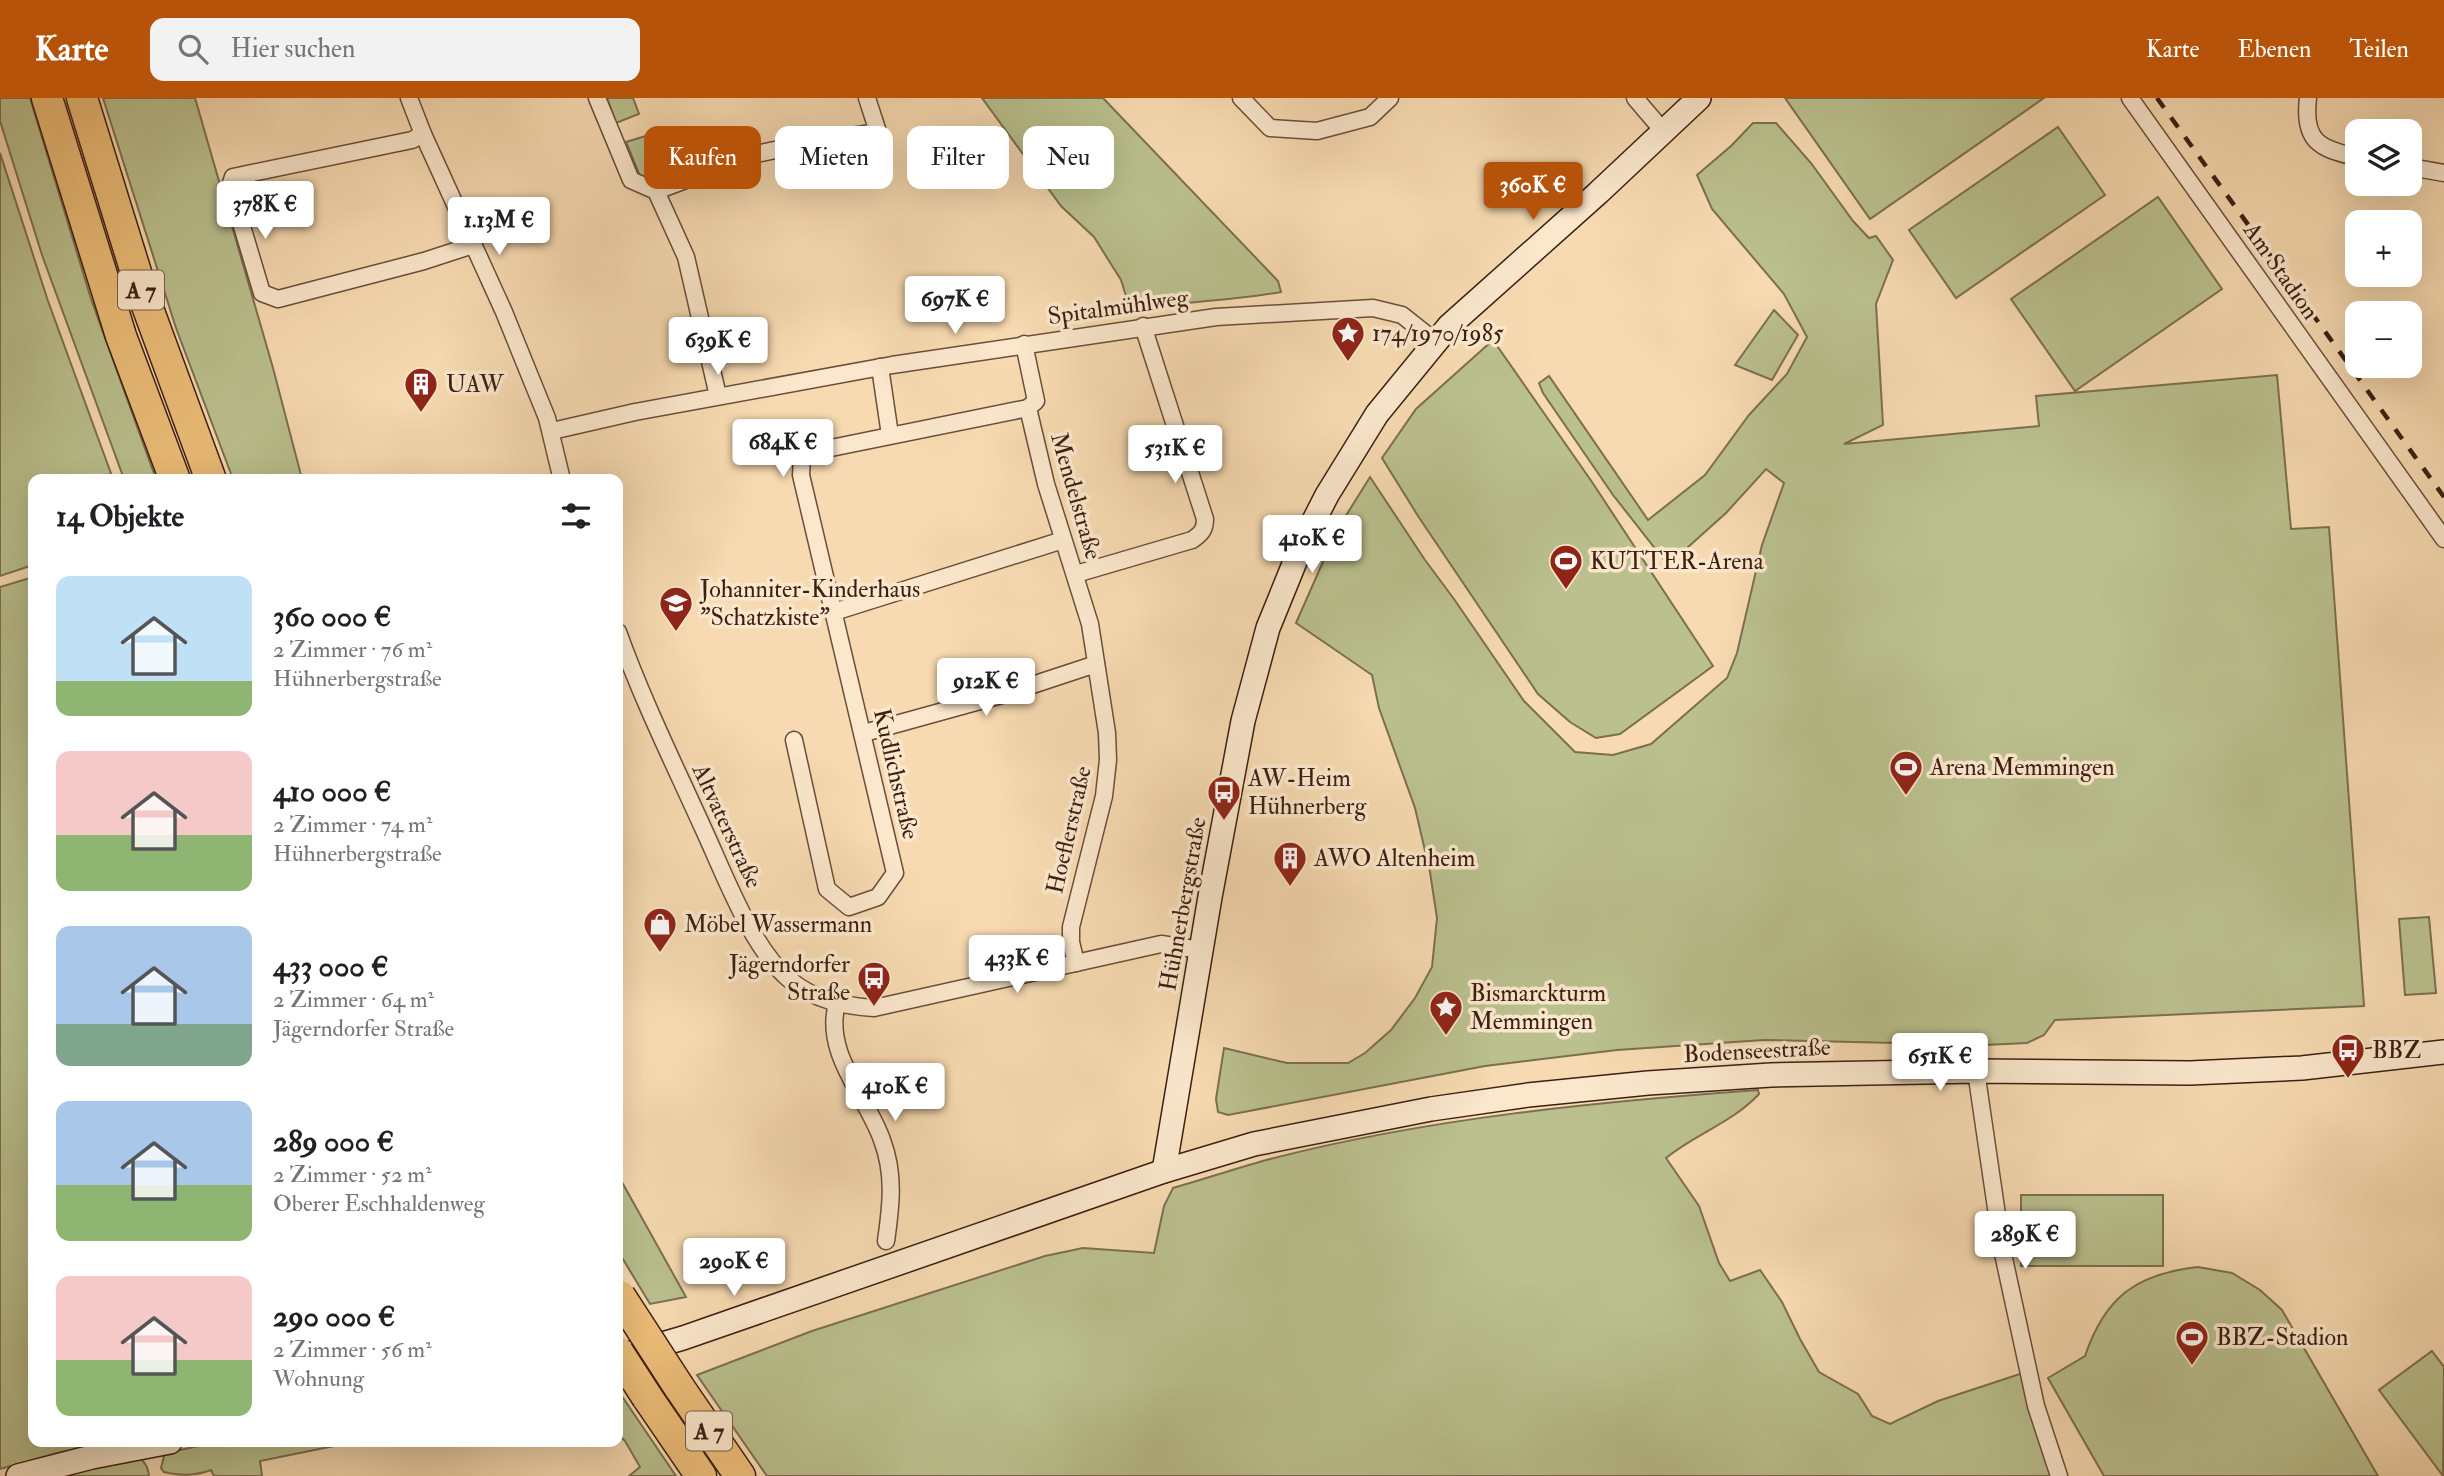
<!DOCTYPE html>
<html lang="de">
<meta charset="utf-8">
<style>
:root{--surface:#fff;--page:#f2f2f2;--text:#202124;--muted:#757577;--accent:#b45309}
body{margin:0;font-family:"IM FELL Double Pica",serif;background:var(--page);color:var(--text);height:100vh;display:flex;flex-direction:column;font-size:26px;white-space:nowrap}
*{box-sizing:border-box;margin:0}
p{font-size:23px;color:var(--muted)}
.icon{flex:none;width:38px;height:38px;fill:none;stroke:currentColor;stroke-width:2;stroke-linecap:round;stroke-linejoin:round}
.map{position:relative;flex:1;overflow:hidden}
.side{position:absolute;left:28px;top:376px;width:595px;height:973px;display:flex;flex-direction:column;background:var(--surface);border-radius:14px;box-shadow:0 7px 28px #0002}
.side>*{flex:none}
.hud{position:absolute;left:644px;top:28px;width:665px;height:63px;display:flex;gap:14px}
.controls{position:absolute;left:2345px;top:21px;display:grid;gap:14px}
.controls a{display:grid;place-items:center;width:77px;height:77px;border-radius:14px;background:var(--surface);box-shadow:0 7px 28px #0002;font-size:35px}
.price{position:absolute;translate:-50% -60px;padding:0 16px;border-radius:7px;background:#fff;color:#222;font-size:23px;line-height:46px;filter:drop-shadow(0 2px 4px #0008)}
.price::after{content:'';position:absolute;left:50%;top:42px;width:21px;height:16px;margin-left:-10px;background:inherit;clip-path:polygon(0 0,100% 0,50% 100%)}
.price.selected{background:var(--accent);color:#fff}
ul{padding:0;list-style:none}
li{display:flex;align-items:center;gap:21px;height:175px;padding:0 28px}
li span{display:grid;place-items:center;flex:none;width:196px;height:140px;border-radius:14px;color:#555}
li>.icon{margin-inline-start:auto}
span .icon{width:84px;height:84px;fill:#fffc;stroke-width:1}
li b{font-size:30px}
h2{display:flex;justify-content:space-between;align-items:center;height:84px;padding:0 28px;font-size:30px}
.tag{padding:0 24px;border-radius:14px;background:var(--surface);box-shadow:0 7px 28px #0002;font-size:24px;line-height:63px}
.tag.selected{background:var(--accent);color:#fff}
header{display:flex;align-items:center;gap:42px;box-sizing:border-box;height:98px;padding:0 35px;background:var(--accent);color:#fff}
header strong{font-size:33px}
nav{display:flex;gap:38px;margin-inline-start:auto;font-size:24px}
.search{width:490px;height:63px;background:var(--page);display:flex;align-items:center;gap:18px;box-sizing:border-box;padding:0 24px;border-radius:14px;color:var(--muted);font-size:26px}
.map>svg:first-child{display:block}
.green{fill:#bac08e;stroke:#7c6f50;stroke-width:2}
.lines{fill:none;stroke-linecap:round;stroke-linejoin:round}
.street-casing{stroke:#6c4d3a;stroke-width:19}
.secondary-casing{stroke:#3d1e13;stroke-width:26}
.highway-casing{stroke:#3d1e13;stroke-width:33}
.street{stroke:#fae7cc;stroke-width:16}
.secondary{stroke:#fae7cc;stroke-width:23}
.highway{stroke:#ecbd78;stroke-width:30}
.rail{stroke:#3d1e13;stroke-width:4.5;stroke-dasharray:12 12;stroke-linecap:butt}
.highway-bridge-casing{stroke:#3d1e13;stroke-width:33;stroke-linecap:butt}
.highway-bridge{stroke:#ecbd78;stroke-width:30}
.labels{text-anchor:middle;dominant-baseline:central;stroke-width:7;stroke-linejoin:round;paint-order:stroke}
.shield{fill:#fae7cc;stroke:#765a4a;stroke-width:2}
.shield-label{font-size:23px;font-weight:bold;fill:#3d1e13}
.street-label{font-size:24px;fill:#3d1e13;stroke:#fae7cc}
.poi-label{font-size:24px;fill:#3d1e13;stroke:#fae7cc;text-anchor:start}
</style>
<header>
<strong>Karte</strong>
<div class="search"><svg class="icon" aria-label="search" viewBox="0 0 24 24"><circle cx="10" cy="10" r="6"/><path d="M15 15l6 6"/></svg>Hier suchen</div>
<nav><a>Karte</a><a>Ebenen</a><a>Teilen</a></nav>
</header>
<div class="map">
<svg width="2444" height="1378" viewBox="0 0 2444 1378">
<rect width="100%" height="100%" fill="#f7dab1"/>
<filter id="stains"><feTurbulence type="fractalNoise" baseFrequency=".00286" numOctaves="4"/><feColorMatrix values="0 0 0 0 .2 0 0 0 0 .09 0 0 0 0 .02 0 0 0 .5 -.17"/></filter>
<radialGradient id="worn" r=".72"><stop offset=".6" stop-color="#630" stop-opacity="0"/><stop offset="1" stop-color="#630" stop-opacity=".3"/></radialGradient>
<!-- green -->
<g class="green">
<polygon points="0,0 30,0 91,201 156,381 124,381 42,157 0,23"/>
<polygon points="103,0 195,0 273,270 302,381 233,381 176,230"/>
<polygon points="607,0 633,0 639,16 616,25"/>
<path d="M982,0h121l175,183 3,11c-50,9 -101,10 -151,17l-9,-29 -27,-43 -33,-31z"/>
<polygon points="1785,0 2044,0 1870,121"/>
<polygon points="1753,25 1776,25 1811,65 1853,123 1869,140 1876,138 1893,162 1876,206 1883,327 1844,346 2039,328 2036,298 2277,277 2291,431 2329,429 2364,908 2055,922 2044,937 2027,945 1984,947 1764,942 1617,952 1485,968 1228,1017 1218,1014 1216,1001 1224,950 1287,965 1348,965 1365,955 1391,932 1415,900 1432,869 1437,820 1430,774 1415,710 1379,610 1372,577 1296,525 1337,432 1370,379 1425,462 1454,501 1524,603 1575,654 1613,657 1651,646 1727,580 1737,555 1762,447 1784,385 1766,371 1726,415 1668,467 1613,397 1543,295 1539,285 1549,278 1648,422 1705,377 1749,317 1787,276 1807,239 1784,196 1712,111 1697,77 1731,48"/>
<polygon points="2058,29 2105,97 1956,200 1909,132"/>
<polygon points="649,37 659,66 686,57 690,69 642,83 626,44"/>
<polygon points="0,55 48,203 113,381 33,382 33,467 0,478"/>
<polygon points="2158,99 2222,191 2075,293 2011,201"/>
<polygon points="1774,212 1798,237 1772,282 1735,267"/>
<polygon points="1493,242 1592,384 1713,568 1620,636 1596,640 1570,624 1538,596 1418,418 1382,360 1416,311"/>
<polygon points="33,479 33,1344 104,1344 57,1355 0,1371 0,489"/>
<polygon points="2429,819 2436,895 2405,897 2399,821"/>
<path d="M1758,992l1,4c-27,29 -64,40 -93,64l33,48 20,57 11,18 30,-11 22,32 18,37 19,33 39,22 14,22 18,8 48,-23 94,-31 32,106h-1297l-70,-101 115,-44 233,-75 38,-8 71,5 10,-47 9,-18c32,-9 64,-20 97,-29 159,-41 325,-57 488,-69z"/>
<polygon points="618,1077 686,1199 650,1206 618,1153"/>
<rect x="2021" y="1097" width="142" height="71"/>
<path d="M2198,1169l34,6 28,17 22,20 96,166h-274l-56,-98 37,-22c20,-59 51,-82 113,-89z"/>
<polygon points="2432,1253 2444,1269 2443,1378 2379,1292"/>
<polygon points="618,1294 619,1294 676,1378 629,1378 640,1369 625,1343 618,1336"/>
<path d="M216,1344h138l-94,19 2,15h-48l-3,-6c-17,6 -30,6 -47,2l-3,-4 3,-12 7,-4z"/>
<path d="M137,1360c8,2 11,10 12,18h-93z"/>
</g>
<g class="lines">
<defs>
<g id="street">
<polyline points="409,0 423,36 504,214 547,320 562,382"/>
<polyline points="597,0 631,82 656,93 686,159 718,298"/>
<polyline points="1241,0 1270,30 1317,33 1370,19 1390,0"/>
<polyline points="1635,0 1664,34"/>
<polyline points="2130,0 2444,441"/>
<path d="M2308,0c-5,42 10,51 49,59"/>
<polyline points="423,36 412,42 233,79 230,88 262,195 278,201 424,163 473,147"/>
<polyline points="2410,69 2444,75"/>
<polyline points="656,93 756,56 813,44 878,34 867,0"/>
<polyline points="1024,246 1036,303 1028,310 1046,386 1090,526 1107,635 1108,662 1104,698 1071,829 1071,844 1076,865"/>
<polyline points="880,269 890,337"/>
<polyline points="552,333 635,314 892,267 1216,219 1373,210 1402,217 1436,244"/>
<path d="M1076,476l116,-34c9,-6 13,-10 13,-21l-62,-193"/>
<polyline points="834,514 1063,442"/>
<path d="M618,534c24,67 56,132 85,196 21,45 48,120 87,152 24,20 54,26 84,28l287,-64 40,6"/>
<polyline points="864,635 1005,596 1096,566"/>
<polyline points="794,642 827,791 849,809 878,799 895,775 801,377 802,360 809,355 831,350 1028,310"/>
<path d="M837,906c-14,49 30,93 45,136 13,34 9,66 4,101"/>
<polyline points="1976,973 2002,1151 2036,1308 2059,1378"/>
</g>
<g id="secondary">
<polyline points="1164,1073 1210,799 1243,623 1268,530 1303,444 1327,397 1377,316 1449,228 1598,95 1699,0"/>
<polyline points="618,1259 683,1240 1164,1073 1254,1046 1431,1011 1528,997 1648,985 1771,977 1976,973 2190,975 2302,970 2444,954"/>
<polyline points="18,1378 92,1359 170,1344"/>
</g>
<g id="highway">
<polyline points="47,0 121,238 175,382"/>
<polyline points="82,0 143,197 211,382"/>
<polyline points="679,1289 740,1378"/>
<polyline points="647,1299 701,1378"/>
</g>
</defs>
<!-- street casing -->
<use href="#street" class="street-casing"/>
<!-- secondary casing -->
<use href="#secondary" class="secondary-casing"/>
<!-- highway casing -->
<use href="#highway" class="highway-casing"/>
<!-- street -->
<use href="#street" class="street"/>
<!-- secondary -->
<use href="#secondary" class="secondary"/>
<!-- highway -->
<use href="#highway" class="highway"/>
<!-- rail -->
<polyline class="rail" points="2157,0 2444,399"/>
<defs>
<g id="highway-bridge">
<polyline points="620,1198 679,1289"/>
<polyline points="618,1254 647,1299"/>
</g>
</defs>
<!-- highway-bridge casing -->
<use href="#highway-bridge" class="highway-bridge-casing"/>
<!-- highway-bridge -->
<use href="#highway-bridge" class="highway-bridge"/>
</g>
<!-- icons -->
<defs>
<symbol id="sight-pin" viewBox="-11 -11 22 30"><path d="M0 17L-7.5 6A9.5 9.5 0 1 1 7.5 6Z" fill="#8f2418" stroke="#fae7cc"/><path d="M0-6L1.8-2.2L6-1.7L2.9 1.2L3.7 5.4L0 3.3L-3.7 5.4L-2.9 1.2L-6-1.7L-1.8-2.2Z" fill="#fff"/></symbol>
<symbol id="building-pin" viewBox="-11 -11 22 30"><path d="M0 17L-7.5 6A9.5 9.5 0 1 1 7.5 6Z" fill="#8f2418" stroke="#fae7cc"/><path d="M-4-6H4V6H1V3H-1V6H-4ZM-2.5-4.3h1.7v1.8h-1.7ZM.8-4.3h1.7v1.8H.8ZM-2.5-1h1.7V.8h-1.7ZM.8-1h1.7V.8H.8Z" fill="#fff"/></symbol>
<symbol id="stadium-pin" viewBox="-11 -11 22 30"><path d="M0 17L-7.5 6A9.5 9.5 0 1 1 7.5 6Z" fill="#8f2418" stroke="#fae7cc"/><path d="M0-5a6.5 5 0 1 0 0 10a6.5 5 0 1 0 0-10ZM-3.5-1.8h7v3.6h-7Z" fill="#fff"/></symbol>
<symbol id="school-pin" viewBox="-11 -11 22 30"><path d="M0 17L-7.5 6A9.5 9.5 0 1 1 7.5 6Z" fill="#8f2418" stroke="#fae7cc"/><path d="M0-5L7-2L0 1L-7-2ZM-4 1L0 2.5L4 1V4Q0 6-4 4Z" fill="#fff"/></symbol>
<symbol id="bus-pin" viewBox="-11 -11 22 30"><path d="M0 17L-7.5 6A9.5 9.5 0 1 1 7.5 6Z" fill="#8f2418" stroke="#fae7cc"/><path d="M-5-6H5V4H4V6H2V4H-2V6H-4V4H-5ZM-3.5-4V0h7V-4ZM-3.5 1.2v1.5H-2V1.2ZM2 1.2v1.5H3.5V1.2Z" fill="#fff"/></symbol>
<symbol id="shop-pin" viewBox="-11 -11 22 30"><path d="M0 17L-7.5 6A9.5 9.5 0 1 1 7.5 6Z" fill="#8f2418" stroke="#fae7cc"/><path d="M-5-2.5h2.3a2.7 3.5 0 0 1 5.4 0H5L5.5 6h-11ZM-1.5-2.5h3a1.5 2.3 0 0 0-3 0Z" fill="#fff"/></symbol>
</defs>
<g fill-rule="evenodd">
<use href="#sight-pin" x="1329" y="216" width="38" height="52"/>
<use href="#building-pin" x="402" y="267" width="38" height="52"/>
<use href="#stadium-pin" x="1547" y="444" width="38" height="52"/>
<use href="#school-pin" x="657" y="486" width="38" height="52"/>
<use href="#stadium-pin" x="1887" y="650" width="38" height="52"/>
<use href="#bus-pin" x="1205" y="675" width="38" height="52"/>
<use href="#building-pin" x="1271" y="741" width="38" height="52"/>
<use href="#shop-pin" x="641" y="807" width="38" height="52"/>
<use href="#bus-pin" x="855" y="861" width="38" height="52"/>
<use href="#sight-pin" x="1427" y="890" width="38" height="52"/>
<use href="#bus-pin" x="2329" y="933" width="38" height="52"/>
<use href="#stadium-pin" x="2173" y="1220" width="38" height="52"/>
</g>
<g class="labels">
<!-- shield labels -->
<g class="shield">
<rect x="118" y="172.5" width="46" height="39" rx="5"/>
<rect x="686" y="1313.5" width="46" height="39" rx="5"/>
</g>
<g class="shield-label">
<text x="141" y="192">A 7</text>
<text x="709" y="1333">A 7</text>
</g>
<!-- street labels -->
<g class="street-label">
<text transform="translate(2281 173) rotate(55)">Am Stadion</text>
<text transform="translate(1118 209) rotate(-8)">Spitalmühlweg</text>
<text transform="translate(1076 398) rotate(74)">Mendelstraße</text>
<text transform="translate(896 676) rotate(77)">Kudlichstraße</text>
<text transform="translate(727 728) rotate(65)">Altvaterstraße</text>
<text transform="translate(1069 732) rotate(-77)">Hoeflerstraße</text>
<text transform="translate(1183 806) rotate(-80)">Hühnerbergstraße</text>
<text transform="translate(1757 953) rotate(-3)">Bodenseestraße</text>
</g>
<!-- poi labels -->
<g class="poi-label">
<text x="1372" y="235">174/1970/1985</text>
<text x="446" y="286">UAW</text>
<text x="1590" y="463">KUTTER-Arena</text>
<text x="700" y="491">Johanniter-Kinderhaus<tspan x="700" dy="28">"Schatzkiste"</tspan></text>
<text x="1930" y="669">Arena Memmingen</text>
<text x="1248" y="680">AW-Heim<tspan x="1248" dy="28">Hühnerberg</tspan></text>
<text x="1314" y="760">AWO Altenheim</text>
<text x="684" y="826">Möbel Wassermann</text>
<text x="850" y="866" text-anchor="end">Jägerndorfer<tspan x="850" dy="28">Straße</tspan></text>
<text x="1470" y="895">Bismarckturm<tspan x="1470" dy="28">Memmingen</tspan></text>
<text x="2372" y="952">BBZ</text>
<text x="2216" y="1239">BBZ-Stadion</text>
</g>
</g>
<rect width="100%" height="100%" filter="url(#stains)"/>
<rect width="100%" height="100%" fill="url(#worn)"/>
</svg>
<div class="controls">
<a><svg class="icon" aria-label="layers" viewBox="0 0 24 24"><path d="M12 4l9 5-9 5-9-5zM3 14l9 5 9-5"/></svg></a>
<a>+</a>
<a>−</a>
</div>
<b class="price selected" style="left:1533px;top:124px">360K €</b>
<b class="price" style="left:265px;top:143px">378K €</b>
<b class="price" style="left:499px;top:159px">1.13M €</b>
<b class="price" style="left:955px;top:238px">697K €</b>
<b class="price" style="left:718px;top:279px">639K €</b>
<b class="price" style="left:783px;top:381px">684K €</b>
<b class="price" style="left:1175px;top:387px">531K €</b>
<b class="price" style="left:1312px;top:477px">410K €</b>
<b class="price" style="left:986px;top:620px">912K €</b>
<b class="price" style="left:1017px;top:897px">433K €</b>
<b class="price" style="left:1940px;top:995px">651K €</b>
<b class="price" style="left:895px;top:1025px">410K €</b>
<b class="price" style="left:2025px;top:1173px">289K €</b>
<b class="price" style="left:734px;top:1200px">290K €</b>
<div class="hud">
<a class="tag selected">Kaufen</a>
<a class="tag">Mieten</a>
<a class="tag">Filter</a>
<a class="tag">Neu</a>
</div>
<section class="side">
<h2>14 Objekte<svg class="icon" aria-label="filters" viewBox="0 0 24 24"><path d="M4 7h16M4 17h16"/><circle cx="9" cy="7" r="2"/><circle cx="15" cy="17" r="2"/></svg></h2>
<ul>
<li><span style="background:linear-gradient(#bfe0f5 75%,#8fb573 0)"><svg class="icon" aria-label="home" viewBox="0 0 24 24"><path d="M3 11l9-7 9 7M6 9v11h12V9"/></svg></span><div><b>360 000 €</b><p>2 Zimmer · 76 m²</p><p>Hühnerbergstraße</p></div></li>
<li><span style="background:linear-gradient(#f6c9c9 60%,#8fb573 0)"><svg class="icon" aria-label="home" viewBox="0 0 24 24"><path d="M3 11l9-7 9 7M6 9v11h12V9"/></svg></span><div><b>410 000 €</b><p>2 Zimmer · 74 m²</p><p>Hühnerbergstraße</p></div></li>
<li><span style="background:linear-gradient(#a9c7e8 70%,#7fa58c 0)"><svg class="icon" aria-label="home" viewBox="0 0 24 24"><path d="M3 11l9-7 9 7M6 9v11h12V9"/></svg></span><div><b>433 000 €</b><p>2 Zimmer · 64 m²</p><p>Jägerndorfer Straße</p></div></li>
<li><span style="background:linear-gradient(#a9c7e8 60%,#8fb573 0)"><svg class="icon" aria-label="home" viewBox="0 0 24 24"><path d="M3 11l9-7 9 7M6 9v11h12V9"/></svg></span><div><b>289 000 €</b><p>2 Zimmer · 52 m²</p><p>Oberer Eschhaldenweg</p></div></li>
<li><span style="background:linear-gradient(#f6c9c9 60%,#8fb573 0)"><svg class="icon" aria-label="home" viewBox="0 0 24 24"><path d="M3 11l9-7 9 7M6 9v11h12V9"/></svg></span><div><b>290 000 €</b><p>2 Zimmer · 56 m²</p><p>Wohnung</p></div></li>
</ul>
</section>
</div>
